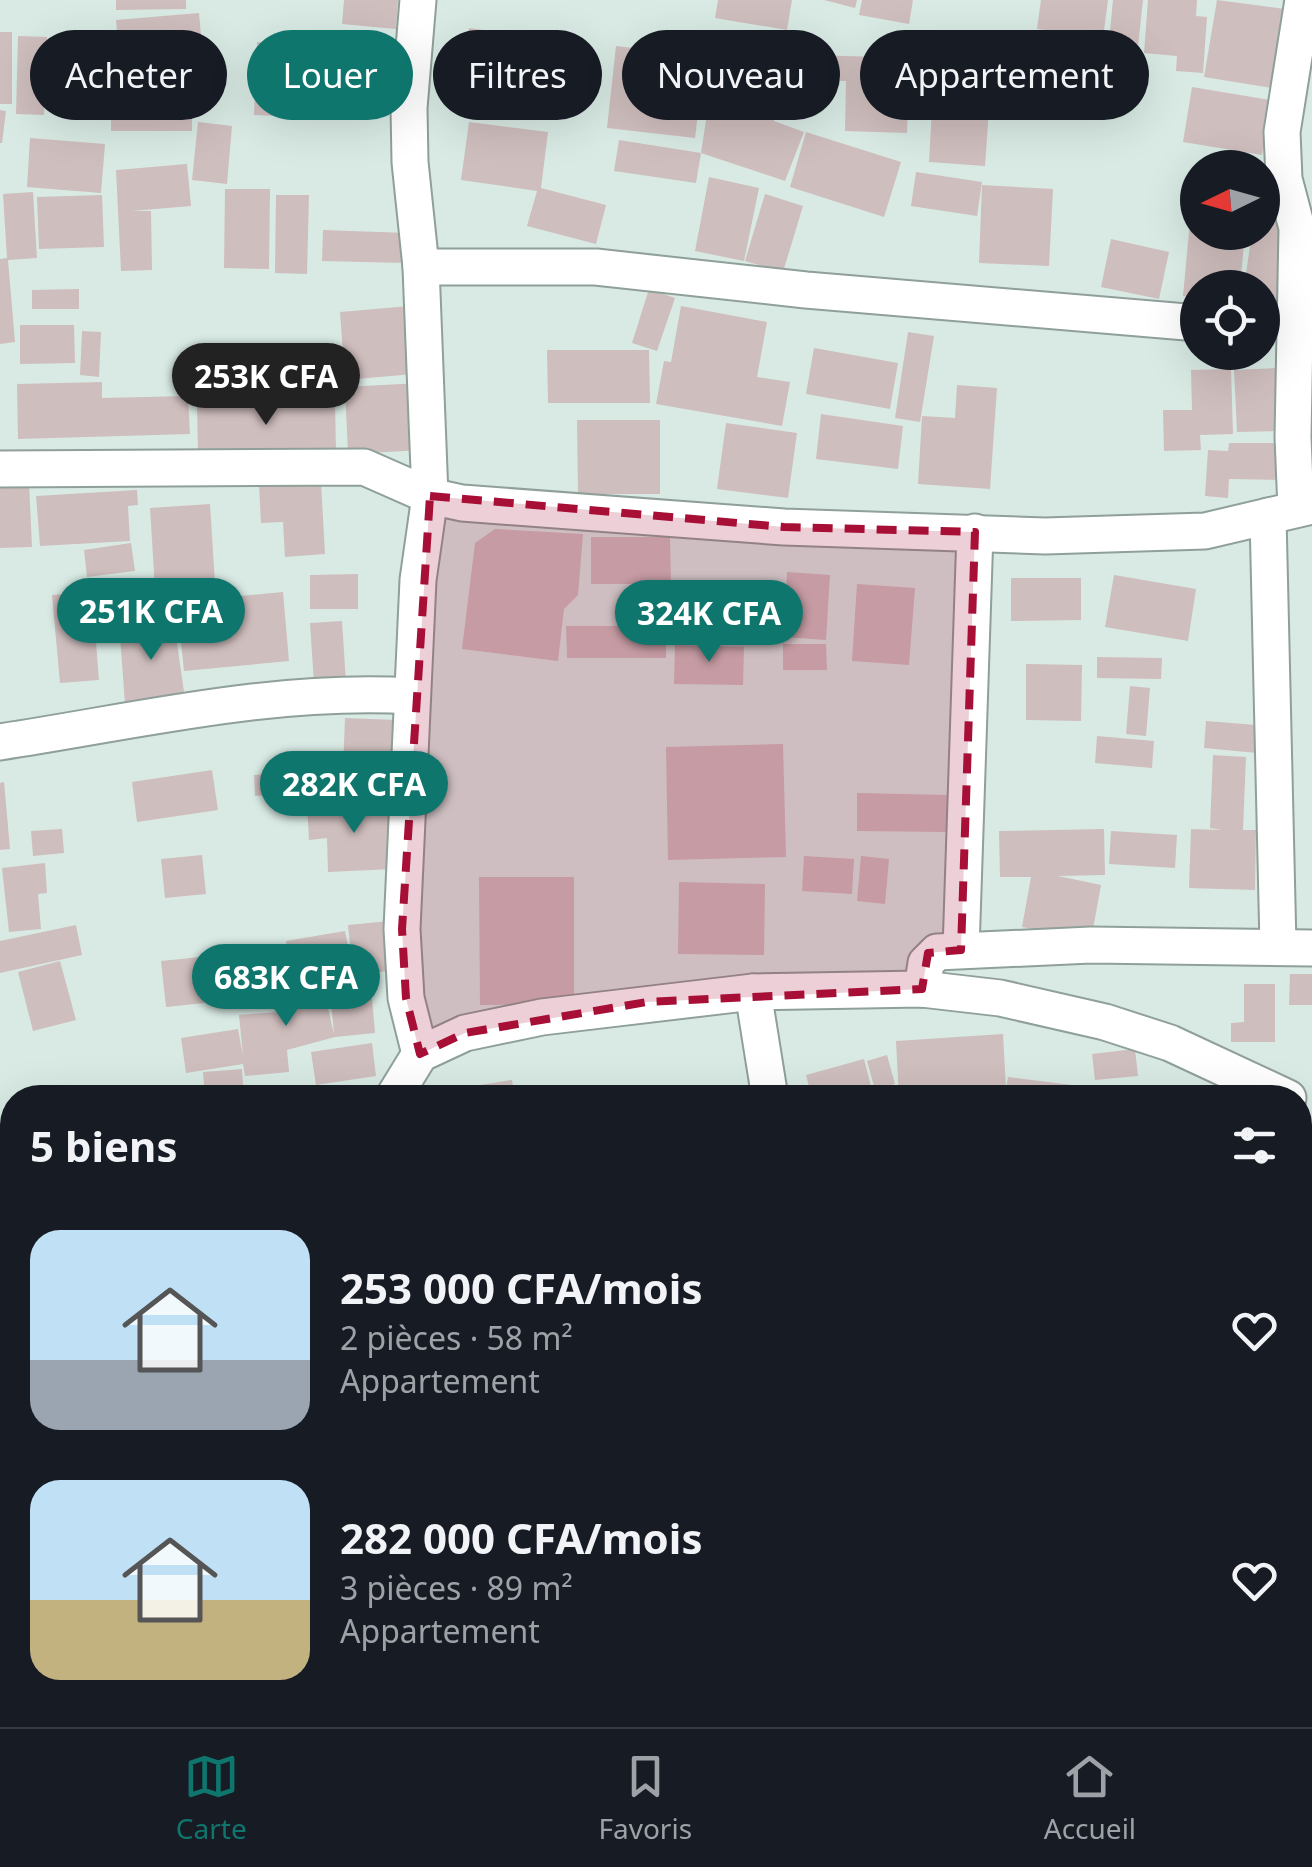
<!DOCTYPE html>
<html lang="fr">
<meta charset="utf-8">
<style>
:root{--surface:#171b24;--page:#20242c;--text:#f1f3f6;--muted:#9ea1a6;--line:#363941;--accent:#0f766e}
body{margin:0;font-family:"Noto Sans",sans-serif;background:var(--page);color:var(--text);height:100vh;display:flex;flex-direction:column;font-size:38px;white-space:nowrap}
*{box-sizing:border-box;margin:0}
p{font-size:32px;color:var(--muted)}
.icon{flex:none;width:55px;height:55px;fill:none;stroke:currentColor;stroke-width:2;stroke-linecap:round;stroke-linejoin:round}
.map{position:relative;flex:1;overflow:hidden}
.panel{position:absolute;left:0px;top:1085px;width:1312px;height:642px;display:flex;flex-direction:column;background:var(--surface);border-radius:40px 40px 0 0;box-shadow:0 10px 40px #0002}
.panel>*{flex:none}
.top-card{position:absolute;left:30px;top:30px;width:1252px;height:90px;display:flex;gap:20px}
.needle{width:65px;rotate:265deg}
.tools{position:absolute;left:1180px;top:150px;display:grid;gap:20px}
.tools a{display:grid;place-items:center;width:100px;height:100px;border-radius:50%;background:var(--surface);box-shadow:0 10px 40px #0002;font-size:50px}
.price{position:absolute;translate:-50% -85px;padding:0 22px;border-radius:35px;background:var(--accent);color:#fff;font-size:32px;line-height:65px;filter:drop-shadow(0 2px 5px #0008)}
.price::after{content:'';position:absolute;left:50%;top:60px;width:30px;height:22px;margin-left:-15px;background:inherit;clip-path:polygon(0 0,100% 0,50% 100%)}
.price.on{background:#222;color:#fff}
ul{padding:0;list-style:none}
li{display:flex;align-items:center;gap:30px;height:250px;padding:0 30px}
li span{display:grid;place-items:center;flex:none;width:280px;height:200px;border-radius:30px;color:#555}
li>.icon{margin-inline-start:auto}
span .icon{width:120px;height:120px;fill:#fffc;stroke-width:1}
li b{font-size:42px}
h2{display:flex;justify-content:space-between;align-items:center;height:120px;padding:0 30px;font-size:42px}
.chip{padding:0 35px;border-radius:45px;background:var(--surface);box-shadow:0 10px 40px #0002;font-size:35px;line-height:90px}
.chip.on{background:var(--accent);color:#fff}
.dock{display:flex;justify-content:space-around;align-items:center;height:140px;border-top:2px solid var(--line);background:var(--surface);font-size:28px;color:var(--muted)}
.dock a{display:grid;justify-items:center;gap:5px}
.dock .on{color:var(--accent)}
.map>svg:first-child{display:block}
.building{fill:#cfbebe}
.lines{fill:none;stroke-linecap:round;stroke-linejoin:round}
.street-casing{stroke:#8f9f99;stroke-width:39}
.street{stroke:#fff;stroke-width:35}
.marked{fill:#a70f37;fill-opacity:0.2;stroke:#a70f37;stroke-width:8;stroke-dasharray:20 12;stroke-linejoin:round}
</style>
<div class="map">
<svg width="1312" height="1727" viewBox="0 0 1312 1727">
<rect width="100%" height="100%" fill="#d9eae4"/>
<!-- building -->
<g class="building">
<polygon points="116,0 186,0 186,9 116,10"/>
<polygon points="344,0 398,0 396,29 342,24"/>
<polygon points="718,0 792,0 787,30 715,18"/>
<polygon points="824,0 857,0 855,8"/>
<polygon points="862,0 913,0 909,24 859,15"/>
<polygon points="1041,0 1108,0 1103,38 1037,29"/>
<polygon points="1113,0 1143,0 1136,65 1107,62"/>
<polygon points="1148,0 1197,0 1196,16 1207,17 1203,73 1176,71 1177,56 1144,53"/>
<polygon points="1217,0 1285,9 1272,88 1204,77"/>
<polygon points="199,13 202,47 119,54 116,20"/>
<polygon points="469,28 540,38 531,107 459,97"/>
<rect x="0" y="32" width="12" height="72"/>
<polygon points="341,33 370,35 364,115 336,113"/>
<polygon points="18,36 47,37 44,115 16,114"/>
<polygon points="1090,39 1091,67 1053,67 1052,40"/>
<polygon points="102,41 104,109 51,111 49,42"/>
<polygon points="257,42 310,44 307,117 254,115"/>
<polygon points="616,46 705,56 695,138 607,128"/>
<polygon points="199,54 202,88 121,94 192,94 192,131 111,131 111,95 117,95 114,61"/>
<polygon points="813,55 910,58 907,133 845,131 846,81 813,80"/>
<polygon points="712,81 777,92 774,121 804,132 785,181 701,153"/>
<polygon points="1192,87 1270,100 1262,155 1183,142"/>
<polygon points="933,91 990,95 985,166 929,162"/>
<polygon points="0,110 6,111 2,143 0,143"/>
<polygon points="198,122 232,126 227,184 192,180"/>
<polygon points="469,122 548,132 541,188 606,205 596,244 527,226 537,191 461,180"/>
<polygon points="806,132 901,162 884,217 790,187"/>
<polygon points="30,138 105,144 101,193 27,187"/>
<polygon points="619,140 701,153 696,183 614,171"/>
<polygon points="187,164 191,206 132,211 151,211 152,270 121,271 116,170"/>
<polygon points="916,172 982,182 977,216 911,206"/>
<polygon points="709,177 759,188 744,261 695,251"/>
<polygon points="982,185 1053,189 1049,266 979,263"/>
<polygon points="225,189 270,189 269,269 224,268"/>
<polygon points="33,192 37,258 8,260 15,342 0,344 0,259 7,258 3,194"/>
<polygon points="765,194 803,206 783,272 745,261"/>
<polygon points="102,195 104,247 39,249 37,197"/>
<polygon points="276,195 309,195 307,274 275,273"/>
<polygon points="1262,220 1289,225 1278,302 1262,300 1262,288 1244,288 1252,232 1262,232"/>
<polygon points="1190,221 1198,222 1198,232 1245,232 1240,288 1198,288 1198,297 1183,296"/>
<polygon points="323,230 407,233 406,263 322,261"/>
<polygon points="1111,239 1169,252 1159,299 1101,287"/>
<polygon points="79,289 79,309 32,309 32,290"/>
<polygon points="649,289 675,298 657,351 632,343"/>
<polygon points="409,306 414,374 345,380 340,312"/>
<polygon points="681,306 767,322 757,377 790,382 782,426 656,404 664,361 671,362"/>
<polygon points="20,325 74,325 75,363 20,364"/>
<polygon points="82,331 101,332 99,377 80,375"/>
<polygon points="908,332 934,336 920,422 895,418"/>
<polygon points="814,348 898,363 890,409 806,394"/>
<polygon points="547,350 649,350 650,403 548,403"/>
<polygon points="239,358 242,401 201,404 197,361"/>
<polygon points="1275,368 1278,431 1237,432 1234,370"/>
<polygon points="1231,369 1233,434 1200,435 1201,450 1164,451 1163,410 1192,410 1191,370"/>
<polygon points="102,382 102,398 188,396 190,434 18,439 17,384"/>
<polygon points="420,383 423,450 348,454 345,387"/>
<polygon points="957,385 997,388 990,489 918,484 922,416 955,418"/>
<polygon points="335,404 336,450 198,452 197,406"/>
<polygon points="821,414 903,426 898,469 816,459"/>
<polygon points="577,420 660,420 660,494 578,494"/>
<polygon points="726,423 797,433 788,498 717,489"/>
<polygon points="1229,443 1290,443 1289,480 1229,479 1228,498 1205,496 1208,450 1228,451"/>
<polygon points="29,482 32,547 0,548 0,483"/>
<polygon points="321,482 325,554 285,557 283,522 261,523 259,485"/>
<polygon points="137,490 138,505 128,506 130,541 40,546 36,496"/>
<polygon points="210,504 215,584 155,589 150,508"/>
<polygon points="495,529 583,534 578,595 564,609 558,661 462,649 475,543"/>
<polygon points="591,537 670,537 671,584 591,584"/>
<polygon points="131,543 135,571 87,577 84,550"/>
<polygon points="787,572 830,575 826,640 784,637"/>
<polygon points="358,574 358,609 310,609 310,575"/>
<polygon points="1114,575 1196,589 1188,641 1105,627"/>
<polygon points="1011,578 1081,578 1081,620 1011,621"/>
<polygon points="857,584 915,588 909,665 852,661"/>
<polygon points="92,592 99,680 60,683 52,595"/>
<polygon points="283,592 289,661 184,671 177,602"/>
<polygon points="342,621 346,683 314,684 310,623"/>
<polygon points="174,622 185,699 125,704 119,623"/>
<polygon points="566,626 666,626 666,658 567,658"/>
<polygon points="783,644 826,644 827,670 783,670"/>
<polygon points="675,645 744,647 743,685 674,684"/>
<polygon points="1097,657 1162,658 1161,679 1097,678"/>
<polygon points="1026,664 1082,665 1081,721 1026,720"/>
<polygon points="1130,686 1150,688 1146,736 1126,734"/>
<polygon points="345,718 397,720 396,772 343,770"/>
<polygon points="1206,721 1269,726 1267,754 1204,748"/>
<polygon points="1097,736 1154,741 1152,768 1095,763"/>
<polygon points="783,744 786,857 668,860 666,747"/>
<polygon points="1213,755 1246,757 1243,830 1256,830 1255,890 1189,888 1191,829 1222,830 1210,828"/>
<polygon points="327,769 329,789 255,796 254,775"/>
<polygon points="212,770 218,810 137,822 132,782"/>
<polygon points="4,782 10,849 0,850 0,783"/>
<polygon points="857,793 948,795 947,832 857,831"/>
<polygon points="325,802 325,808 391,805 393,869 328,872 327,838 309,840 307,803"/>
<polygon points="62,829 64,853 33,856 31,831"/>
<polygon points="1104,829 1105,875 1058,876 1101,885 1091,940 1022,927 1031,877 1000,877 999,831"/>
<polygon points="1111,831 1177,835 1175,868 1109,864"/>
<polygon points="202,855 206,894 165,898 161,859"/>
<polygon points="804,856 854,859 852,894 802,891"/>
<polygon points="861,856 889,859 885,904 857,901"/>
<polygon points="45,863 47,893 38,894 41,929 9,932 2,868"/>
<polygon points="479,877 574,877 574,1004 480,1005"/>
<polygon points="679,882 765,884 764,955 678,954"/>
<polygon points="389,921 394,970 294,984 286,941 345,931 352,965 348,925"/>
<polygon points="76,925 82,955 0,973 0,941"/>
<polygon points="220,955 224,1001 166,1007 161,961"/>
<polygon points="269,956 274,995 241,1000 235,961"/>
<polygon points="60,961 76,1020 33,1031 18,972"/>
<polygon points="1290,974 1312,974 1312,1005 1289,1005"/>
<polygon points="370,975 375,1033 335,1037 287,1050 289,1072 245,1076 243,1064 186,1073 181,1038 238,1029 243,1056 239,1015 278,1012 275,998 323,987 334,1034 329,979"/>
<polygon points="1244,984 1275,984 1275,1042 1231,1042 1231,1023 1244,1022"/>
<polygon points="1003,1034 1006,1089 1008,1077 1080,1086 1078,1098 1005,1098 1006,1092 899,1098 896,1041"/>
<polygon points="372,1043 376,1076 316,1085 311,1052"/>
<polygon points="1135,1049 1138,1076 1095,1080 1092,1054"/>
<polygon points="887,1055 895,1084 875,1090 867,1061"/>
<polygon points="864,1059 874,1098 812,1098 806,1075"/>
<polygon points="242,1069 244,1098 205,1098 203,1072"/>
<polygon points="512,1080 515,1098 468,1098 467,1087"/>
<polygon points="12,1119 12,1168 0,1171 0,1122"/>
<rect x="1300" y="1154" width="12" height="87"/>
<polygon points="1308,1257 1312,1257 1312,1334 1302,1333"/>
<polygon points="12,1604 12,1659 0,1651 0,1624"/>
<polygon points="0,1662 12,1671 12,1684 7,1692 12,1696 12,1707 0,1725"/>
<polygon points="224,1715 247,1715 241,1725"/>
<polygon points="476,1715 508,1715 503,1727 474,1719"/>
<polygon points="942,1715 1020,1715 1000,1727 921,1727"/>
<polygon points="1028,1715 1182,1715 1158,1727 1034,1727"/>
</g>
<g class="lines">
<defs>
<g id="street">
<polyline points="418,0 409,108 410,162 421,267 430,496 418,580 402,929 406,998 420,1054"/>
<polyline points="421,267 596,267 806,290 1198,323"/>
<polyline points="0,469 364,467 430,496 462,503 784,527 1045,536 1205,531 1312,506"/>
<polyline points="1296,509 1293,437 1297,228 1284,179 1282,132 1303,0"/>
<polyline points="1268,516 1278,946"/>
<path d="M0,742c138,-21 272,-54 412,-46"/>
<polyline points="961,950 975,532"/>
<polyline points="922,989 926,963 937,952 1091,945 1312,948"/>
<polyline points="753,992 770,1098"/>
<polyline points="393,1098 420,1054 465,1033 542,1017 753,992 922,989 1000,998 1105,1022 1170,1043 1288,1098"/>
<polyline points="0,1531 12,1534"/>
<polyline points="662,1715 701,1727"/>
<polyline points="336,1727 341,1715"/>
</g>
</defs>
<!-- street casing -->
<use href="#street" class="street-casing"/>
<!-- street -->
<use href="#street" class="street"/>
</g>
<!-- marked area -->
<path class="marked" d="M430,496l354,31 191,5 -14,418 -33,3 -6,36 -275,13 -182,31 -45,21 -14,-56 -4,-69z"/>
</svg>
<div class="tools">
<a><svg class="needle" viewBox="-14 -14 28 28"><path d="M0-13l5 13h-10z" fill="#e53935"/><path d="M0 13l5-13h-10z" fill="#9ea1a6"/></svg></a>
<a><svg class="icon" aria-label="locate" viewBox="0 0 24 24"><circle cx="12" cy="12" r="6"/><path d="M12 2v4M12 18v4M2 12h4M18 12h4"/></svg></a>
</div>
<b class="price on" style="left:266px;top:428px">253K CFA</b>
<b class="price" style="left:151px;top:663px">251K CFA</b>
<b class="price" style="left:709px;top:665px">324K CFA</b>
<b class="price" style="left:354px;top:836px">282K CFA</b>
<b class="price" style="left:286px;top:1029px">683K CFA</b>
<div class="top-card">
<a class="chip">Acheter</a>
<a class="chip on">Louer</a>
<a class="chip">Filtres</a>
<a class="chip">Nouveau</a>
<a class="chip">Appartement</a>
</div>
<section class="panel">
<h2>5 biens<svg class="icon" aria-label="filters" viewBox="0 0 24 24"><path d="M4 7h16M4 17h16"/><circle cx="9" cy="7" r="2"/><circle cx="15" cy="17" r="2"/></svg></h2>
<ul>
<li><span style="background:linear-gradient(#bfe0f5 65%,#9aa5b1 0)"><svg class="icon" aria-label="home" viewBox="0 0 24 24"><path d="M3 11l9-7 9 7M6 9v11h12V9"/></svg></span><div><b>253 000 CFA/mois</b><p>2 pièces · 58 m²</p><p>Appartement</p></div><svg class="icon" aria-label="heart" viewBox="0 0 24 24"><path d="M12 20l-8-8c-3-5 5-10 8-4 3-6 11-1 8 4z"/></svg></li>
<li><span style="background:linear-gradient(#bfe0f5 60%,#c2b280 0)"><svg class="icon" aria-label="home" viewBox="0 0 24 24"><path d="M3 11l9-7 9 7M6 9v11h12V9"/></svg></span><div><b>282 000 CFA/mois</b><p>3 pièces · 89 m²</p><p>Appartement</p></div><svg class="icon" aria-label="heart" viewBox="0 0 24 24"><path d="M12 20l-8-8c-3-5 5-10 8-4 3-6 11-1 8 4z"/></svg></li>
</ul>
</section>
</div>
<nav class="dock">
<a class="on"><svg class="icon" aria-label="map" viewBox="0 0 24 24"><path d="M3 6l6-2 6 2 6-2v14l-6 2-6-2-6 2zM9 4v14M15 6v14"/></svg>Carte</a>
<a><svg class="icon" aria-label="saved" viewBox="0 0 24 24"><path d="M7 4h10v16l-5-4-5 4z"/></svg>Favoris</a>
<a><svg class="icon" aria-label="home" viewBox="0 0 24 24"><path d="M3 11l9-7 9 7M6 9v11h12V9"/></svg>Accueil</a>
</nav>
